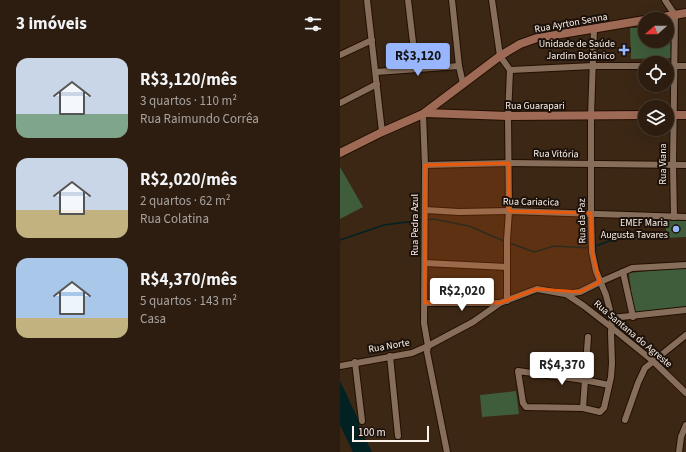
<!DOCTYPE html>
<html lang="pt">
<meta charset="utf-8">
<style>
:root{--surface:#2d1d10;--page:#352619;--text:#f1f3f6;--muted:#a7a29f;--line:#483b30;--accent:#98b6fd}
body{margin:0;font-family:"Source Sans 3",sans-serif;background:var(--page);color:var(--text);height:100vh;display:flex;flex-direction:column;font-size:15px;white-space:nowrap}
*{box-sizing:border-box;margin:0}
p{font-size:13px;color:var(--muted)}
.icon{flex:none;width:22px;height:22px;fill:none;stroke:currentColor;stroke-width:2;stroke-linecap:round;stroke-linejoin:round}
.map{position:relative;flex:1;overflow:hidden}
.panel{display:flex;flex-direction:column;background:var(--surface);width:340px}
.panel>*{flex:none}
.needle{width:26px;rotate:249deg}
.tools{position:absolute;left:298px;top:12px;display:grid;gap:8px}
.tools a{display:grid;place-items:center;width:36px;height:36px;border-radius:50%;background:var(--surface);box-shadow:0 4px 16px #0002,0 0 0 1px var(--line);font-size:20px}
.scale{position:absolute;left:12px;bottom:10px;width:77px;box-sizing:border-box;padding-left:4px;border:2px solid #fdf2e9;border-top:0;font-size:11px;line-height:14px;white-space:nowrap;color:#fdf2e9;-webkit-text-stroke:3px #1c120b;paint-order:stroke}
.price{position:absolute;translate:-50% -34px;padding:0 9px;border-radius:4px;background:#fff;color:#222;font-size:13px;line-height:26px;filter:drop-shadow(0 1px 2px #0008)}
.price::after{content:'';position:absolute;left:50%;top:24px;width:12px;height:9px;margin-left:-6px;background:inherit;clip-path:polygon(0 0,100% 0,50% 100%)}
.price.current{background:var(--accent);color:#111}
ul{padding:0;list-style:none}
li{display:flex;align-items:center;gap:12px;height:100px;padding:0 16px}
li span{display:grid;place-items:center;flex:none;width:112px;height:80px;border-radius:12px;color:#555}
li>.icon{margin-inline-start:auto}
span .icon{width:48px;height:48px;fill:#fffc;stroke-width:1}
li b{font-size:17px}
h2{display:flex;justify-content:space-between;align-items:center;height:48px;padding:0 16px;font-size:17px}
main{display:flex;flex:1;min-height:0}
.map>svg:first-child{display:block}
.green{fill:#3f5d3a}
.water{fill:#022123}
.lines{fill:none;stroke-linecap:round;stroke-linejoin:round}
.stream{stroke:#022123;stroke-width:1.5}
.minor-casing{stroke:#220f01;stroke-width:8}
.secondary-casing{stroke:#220f01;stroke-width:10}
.minor{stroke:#876e5b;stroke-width:6}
.secondary{stroke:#9e6a55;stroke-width:8}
.marked{fill:#e8590c;fill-opacity:0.2;stroke:#e8590c;stroke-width:3;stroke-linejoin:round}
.poi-dot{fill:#98b6fd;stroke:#1c120b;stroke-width:1.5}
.labels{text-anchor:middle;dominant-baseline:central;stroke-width:4;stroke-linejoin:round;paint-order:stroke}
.street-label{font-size:10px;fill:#fdf2e9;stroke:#1c120b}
.poi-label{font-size:10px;fill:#fdf2e9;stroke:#1c120b;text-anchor:end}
</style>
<main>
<section class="panel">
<h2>3 imóveis<svg class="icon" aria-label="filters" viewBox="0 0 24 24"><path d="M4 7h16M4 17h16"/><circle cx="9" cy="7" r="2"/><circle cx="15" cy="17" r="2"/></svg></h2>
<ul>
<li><span style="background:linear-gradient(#c9d6e8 70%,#7fa58c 0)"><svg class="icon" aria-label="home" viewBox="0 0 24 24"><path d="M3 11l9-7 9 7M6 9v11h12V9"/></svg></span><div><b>R$3,120/mês</b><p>3 quartos · 110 m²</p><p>Rua Raimundo Corrêa</p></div></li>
<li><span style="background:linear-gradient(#c9d6e8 65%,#c2b280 0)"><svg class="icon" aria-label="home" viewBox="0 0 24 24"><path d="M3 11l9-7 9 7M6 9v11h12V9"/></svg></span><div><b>R$2,020/mês</b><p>2 quartos · 62 m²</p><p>Rua Colatina</p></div></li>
<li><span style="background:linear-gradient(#a9c7e8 75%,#c2b280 0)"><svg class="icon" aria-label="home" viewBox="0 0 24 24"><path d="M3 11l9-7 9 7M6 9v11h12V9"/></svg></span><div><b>R$4,370/mês</b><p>5 quartos · 143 m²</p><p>Casa</p></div></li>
</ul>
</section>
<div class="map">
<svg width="346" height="452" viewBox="0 0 346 452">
<rect width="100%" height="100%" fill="#3c2715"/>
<!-- green -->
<g class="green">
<polygon points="330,27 331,58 291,59 290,28 305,28 305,41 327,41 327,28"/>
<polygon points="0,167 23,207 0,219"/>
<polygon points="326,221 346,221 346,237 326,238"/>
<polygon points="346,267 346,309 294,316 289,273"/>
<polygon points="176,391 179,414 142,417 140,395"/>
</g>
<!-- water -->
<polygon class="water" points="0,381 19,421 19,426 32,452 13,452 0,425"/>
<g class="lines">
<!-- stream -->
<g class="stream">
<polyline points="86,220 93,219 129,226 164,241"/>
<polyline points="0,240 44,225 82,220"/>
<polyline points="170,243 194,252 214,246 250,248"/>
<polyline points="253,247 283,236 309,233"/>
</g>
<defs>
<g id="minor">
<polyline points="27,0 42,132"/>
<polyline points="68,0 76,68"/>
<polyline points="112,0 119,66 123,84"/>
<polyline points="152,0 160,56 170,70 168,116 169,211 167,240 167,301"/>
<polyline points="325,0 335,15 333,165 334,217"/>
<polyline points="254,29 251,116 251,213 252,252 256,271 266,295 272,318 271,333 272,363 271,377 264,408 260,412 243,408 186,407 183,403 178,371 244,380 269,385"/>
<polyline points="0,55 32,40"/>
<polyline points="327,66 346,66"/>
<polyline points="170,70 253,66 305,66"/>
<polyline points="36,72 119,66"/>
<polyline points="0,103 37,84"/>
<polyline points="83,114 85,165 84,323 88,346 87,352 107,452"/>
<polyline points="85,165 169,163 346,165"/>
<polyline points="85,210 119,212 169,211 346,217"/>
<polyline points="85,263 167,267"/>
<polyline points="283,272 293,317"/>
<polyline points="226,294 244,306 271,327 313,361 346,393"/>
<polyline points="85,303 160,303 197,289 225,294 240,292 260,282 292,268 346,265"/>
<polyline points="272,318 346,310"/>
<polyline points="50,356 58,436"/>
<polyline points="15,362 22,421"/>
<polyline points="0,366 72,353 88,346 133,322 160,303"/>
<polyline points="243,408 248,337"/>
<polyline points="285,420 298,383 305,368 346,335"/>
<polyline points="339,452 341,437 346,425"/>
</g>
<g id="secondary">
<polyline points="312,19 346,13"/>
<polyline points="86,113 168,116 305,115"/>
<polyline points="327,115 346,115"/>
<polyline points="0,153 42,132 83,114 160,56 180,44 197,38 305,20"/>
</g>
</defs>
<!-- minor casing -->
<use href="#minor" class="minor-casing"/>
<!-- secondary casing -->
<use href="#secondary" class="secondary-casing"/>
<!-- minor -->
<use href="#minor" class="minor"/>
<!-- secondary -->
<use href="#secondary" class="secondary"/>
</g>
<!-- marked area -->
<path class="marked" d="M169,163v48l82,2 1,39 8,30 -20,10 -43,-3 -37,14h-75v-138z"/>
<!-- markers -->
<g class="poi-dot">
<path d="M282 44h4v4h4v4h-4v4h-4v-4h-4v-4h4z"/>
<circle cx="336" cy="229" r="4"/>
</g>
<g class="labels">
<!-- street labels -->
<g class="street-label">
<text transform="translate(231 23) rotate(-10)">Rua Ayrton Senna</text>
<text x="195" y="106">Rua Guarapari</text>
<text transform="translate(216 154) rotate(1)">Rua Vitória</text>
<text transform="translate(323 164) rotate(-90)">Rua Viana</text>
<text transform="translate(191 202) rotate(1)">Rua Cariacica</text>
<text transform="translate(242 221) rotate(-91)">Rua da Paz</text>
<text transform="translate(75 225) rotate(-90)">Rua Pedra Azul</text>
<text transform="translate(293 334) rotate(40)">Rua Santana do Agreste</text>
<text transform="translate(49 346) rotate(-10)">Rua Norte</text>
</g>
<!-- poi labels -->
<g class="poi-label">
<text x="275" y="44">Unidade de Saúde<tspan x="275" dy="12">Jardim Botânico</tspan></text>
<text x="328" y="223">EMEF Maria<tspan x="328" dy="12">Augusta Tavares</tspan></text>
</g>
</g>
</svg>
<div class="tools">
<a><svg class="needle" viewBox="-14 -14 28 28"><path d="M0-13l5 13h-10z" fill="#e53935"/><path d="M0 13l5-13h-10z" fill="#a7a29f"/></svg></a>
<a><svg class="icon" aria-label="locate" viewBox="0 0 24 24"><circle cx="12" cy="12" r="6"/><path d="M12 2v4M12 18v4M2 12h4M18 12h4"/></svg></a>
<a><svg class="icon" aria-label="layers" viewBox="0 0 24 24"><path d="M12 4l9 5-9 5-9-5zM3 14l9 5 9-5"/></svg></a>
</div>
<div class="scale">100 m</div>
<b class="price current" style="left:78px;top:77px">R$3,120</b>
<b class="price" style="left:122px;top:312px">R$2,020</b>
<b class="price" style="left:222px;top:386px">R$4,370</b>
</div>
</main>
